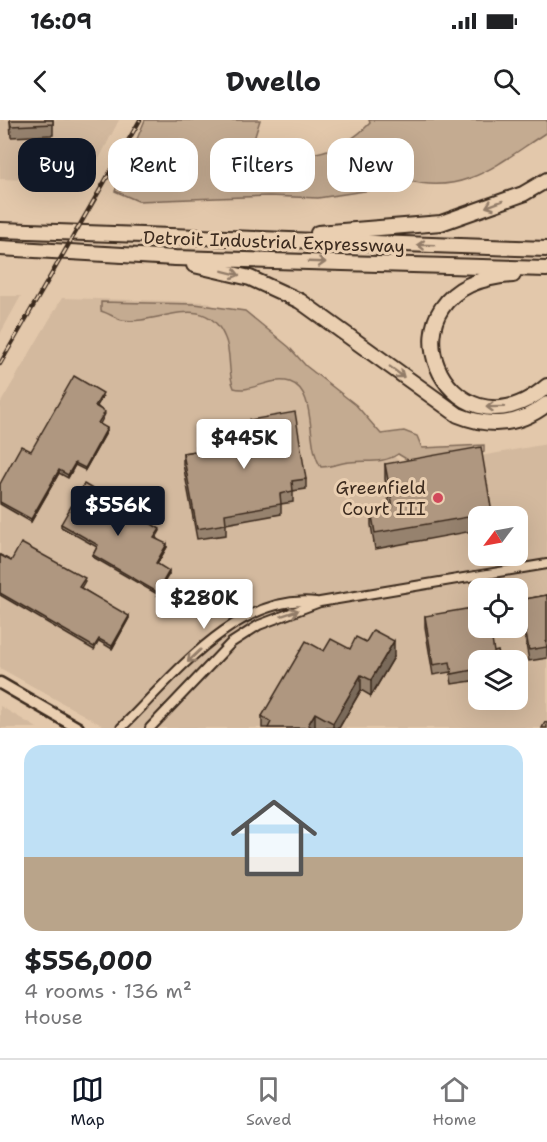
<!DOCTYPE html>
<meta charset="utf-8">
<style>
:root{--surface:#fff;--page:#f6f6f6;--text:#202124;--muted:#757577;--line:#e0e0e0;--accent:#111827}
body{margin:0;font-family:"Shantell Sans",sans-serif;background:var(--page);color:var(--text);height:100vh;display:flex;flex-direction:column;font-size:22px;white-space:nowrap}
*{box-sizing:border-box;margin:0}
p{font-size:20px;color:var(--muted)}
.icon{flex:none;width:33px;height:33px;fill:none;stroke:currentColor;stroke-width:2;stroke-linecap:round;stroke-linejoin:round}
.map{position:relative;height:608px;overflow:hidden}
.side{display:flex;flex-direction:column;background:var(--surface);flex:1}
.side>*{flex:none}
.hud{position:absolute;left:18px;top:18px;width:512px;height:54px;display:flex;gap:12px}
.needle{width:39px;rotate:238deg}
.buttons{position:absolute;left:468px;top:386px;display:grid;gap:12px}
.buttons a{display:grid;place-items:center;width:60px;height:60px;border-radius:12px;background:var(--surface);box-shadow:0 6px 24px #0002;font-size:30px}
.price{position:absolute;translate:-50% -51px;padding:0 14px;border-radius:6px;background:#fff;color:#222;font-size:20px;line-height:39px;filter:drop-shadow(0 2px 3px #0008)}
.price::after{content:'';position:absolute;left:50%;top:36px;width:18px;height:14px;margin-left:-9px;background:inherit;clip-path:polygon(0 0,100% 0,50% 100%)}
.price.selected{background:var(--accent);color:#fff}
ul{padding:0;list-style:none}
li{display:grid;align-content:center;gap:12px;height:318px;padding:0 24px}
li span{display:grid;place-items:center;height:186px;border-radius:18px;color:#555}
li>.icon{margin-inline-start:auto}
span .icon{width:108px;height:108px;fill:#fffc;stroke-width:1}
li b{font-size:26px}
.pill{padding:0 21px;border-radius:18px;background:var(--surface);box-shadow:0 6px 24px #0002;font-size:21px;line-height:54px}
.pill.selected{background:var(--accent);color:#fff}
.status{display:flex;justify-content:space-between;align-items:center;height:42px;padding:0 30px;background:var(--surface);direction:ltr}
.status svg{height:16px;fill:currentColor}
header{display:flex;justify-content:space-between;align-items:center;height:78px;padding:0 24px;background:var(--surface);font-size:27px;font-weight:700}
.tab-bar{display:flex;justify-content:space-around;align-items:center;height:84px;border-top:2px solid var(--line);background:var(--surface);font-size:16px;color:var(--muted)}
.tab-bar a{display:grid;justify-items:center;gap:3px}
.tab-bar .selected{color:var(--accent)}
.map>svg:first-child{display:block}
.built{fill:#d3b99e;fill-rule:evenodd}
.green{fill:#c4ab91;stroke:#806a58;stroke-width:1.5}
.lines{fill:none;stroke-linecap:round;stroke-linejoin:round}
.minor-casing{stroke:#3b2a1e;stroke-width:12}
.secondary-casing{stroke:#3b2a1e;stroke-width:15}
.motorway-casing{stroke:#3b2a1e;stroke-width:18}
.minor{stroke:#eacfb1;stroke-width:8}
.secondary{stroke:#eacfb1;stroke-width:10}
.motorway{stroke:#eacfb1;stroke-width:14}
.rail-casing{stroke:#3b2a1e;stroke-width:4.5}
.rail{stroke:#eacfb1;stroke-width:2;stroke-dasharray:7;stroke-linecap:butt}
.wall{fill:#96826e;stroke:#3b2a1e;stroke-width:1.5}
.shaded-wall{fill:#7a6a5a;stroke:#3b2a1e;stroke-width:1.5}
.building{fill:#af9780;stroke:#3b2a1e;stroke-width:1.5}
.oneway{stroke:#927c68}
.poi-dot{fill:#d1495b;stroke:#eacfb1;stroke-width:2}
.labels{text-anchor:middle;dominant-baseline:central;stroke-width:6;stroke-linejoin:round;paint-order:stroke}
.street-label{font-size:18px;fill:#3b2a1e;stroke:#eacfb1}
.poi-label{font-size:18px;fill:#3b2a1e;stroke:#eacfb1;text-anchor:end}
</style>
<div class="status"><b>16:09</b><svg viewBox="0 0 49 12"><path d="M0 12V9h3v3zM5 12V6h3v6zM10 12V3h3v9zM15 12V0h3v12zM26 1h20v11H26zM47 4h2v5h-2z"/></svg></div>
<header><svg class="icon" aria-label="back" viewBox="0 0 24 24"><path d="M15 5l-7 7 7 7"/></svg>Dwello<svg class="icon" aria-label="search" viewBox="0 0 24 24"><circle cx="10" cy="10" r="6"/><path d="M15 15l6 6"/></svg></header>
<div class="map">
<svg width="547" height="608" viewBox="0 0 547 608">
<rect width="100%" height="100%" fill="#e3c8ab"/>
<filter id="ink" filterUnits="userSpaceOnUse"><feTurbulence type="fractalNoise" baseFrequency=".0167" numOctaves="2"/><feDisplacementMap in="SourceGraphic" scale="12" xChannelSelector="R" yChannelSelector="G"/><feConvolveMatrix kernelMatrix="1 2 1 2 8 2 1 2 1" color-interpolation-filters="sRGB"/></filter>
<g filter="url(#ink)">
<!-- built -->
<g class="built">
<polygon points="0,0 119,0 87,62 0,59"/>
<polygon points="0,176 21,176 0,214"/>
<path d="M62,178l146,4 201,167 138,-25v284h-440l-107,-60v-264zM478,396h40v39h-40zM478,468h40v39h-40zM478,540h40v39h-40z"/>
<polygon points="0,586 37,608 0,608"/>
</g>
<!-- green -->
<g class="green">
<path d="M145,0h115l-8,26c41,17 87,10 118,-23l-1,-3h178v12c-46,29 -82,65 -140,48l-16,7 -73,11 -49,-2 -131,5 -23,-10z"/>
<path d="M101,182l94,2 50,7 44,36 17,19 50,39 25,29 23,-3 13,5 5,12 62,-3v7l-12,6 -59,5 -15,-9c-15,10 -30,6 -48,8 -11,1 -18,5 -29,5 -16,-23 -3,-76 -31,-85 -19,-6 -38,11 -56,6 -7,-16 -2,-34 -9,-50 -20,-49 -66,-12 -103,-18 -7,-2 -14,-7 -21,-9z"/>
</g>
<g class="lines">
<defs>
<g id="minor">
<path d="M121,608c51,-50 116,-135 195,-126"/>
<polyline points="150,608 231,523 259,505 320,482 547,444"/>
</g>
<polyline id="secondary" points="0,563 78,608"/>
<g id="motorway">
<polyline points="0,110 547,129"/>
<polyline points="318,113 441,103 523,74 547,60"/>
<polyline points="0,128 175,138 547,149"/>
<path d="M194,145l56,13 50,23 158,114c32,13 61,11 89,-11"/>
<path d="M513,155c-148,9 -66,196 34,111"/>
</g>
</defs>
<!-- minor casing -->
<use href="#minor" class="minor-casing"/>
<!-- secondary casing -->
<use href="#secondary" class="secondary-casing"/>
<!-- motorway casing -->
<use href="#motorway" class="motorway-casing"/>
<!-- minor -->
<use href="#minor" class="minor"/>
<!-- secondary -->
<use href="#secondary" class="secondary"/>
<!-- motorway -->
<use href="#motorway" class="motorway"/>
<defs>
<polyline id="rail" points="0,244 140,0"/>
</defs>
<!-- rail casing -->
<use href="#rail" class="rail-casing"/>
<!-- rail -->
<use href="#rail" class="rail"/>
</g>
<!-- wall -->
<g class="wall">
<polygon points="10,0 53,0 53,15 11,17"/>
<polygon points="103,276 97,286 105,294 100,304 107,311 85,350 75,345 68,358 59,353 31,402 0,384 0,364 31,331"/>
<polygon points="250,300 306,359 306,369 293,371 293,382 281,384 281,394 226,404 226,415 197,419 183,344 183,333 196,331 196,320 242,324 252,322 250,310"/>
<polygon points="385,344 492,393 492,396 478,396 478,410 375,429 371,405 371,390 390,387 385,359"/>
<polygon points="61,404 160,411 156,418 167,427 157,444 169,454 157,474 93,437 93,435 97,427 61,407"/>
<polygon points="0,435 11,441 85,461 81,468 129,498 112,529 99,521 94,530 0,475"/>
<polygon points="547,475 547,538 529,541 520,490 520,480"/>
<polygon points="425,496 478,540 478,560 452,564 450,552 433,555 425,507"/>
<polygon points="350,529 394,537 371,576 361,570 339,608 262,608 262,596 324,531"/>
</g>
<!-- shaded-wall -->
<g class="shaded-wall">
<polygon points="107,308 107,311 85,350 85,348"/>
<polygon points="75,343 75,345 68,358 68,355"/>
<polygon points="59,350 59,353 31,402 31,399"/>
<polygon points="167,424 167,427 156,446 156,443"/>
<polygon points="169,451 169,454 157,474 157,472"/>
<polygon points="129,496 129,498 112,529 112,526"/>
<polygon points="394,521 394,537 371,576 371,560"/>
<polygon points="361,555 361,570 339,608 333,608 333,603"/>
<polygon points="315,593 315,608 308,608 308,605"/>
</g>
<!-- building -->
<g class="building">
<polygon points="10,0 53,0 53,4 11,6"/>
<polygon points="74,256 103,273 95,286 105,292 98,303 107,308 85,348 75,343 68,355 59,350 31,399 0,382 0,364 21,326 31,331"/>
<polygon points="295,292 306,359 292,361 293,371 280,374 281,384 225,394 226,404 197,409 183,333 197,331 196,320 240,312 242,324 254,322 250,300"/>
<polygon points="481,327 492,393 375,413 371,390 393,387 385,344"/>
<polygon points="84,364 160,409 154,418 167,424 156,443 169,451 157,472 93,435 98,425 61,404"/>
<polygon points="21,423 85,458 79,467 129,496 112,526 99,519 94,527 0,473 0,435 11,441"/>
<polygon points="547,475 547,522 546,522 547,527 529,530 520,480"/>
<polygon points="478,487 478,507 490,507 494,532 498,531 500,540 478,540 478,549 452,554 450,542 433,545 425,496"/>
<polygon points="373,510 394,521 371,560 361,555 333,603 315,593 308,605 313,608 268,608 271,602 262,596 306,521 324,531 331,519 350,529 356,517 366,522"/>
<polygon points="545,602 547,603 547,608 542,608"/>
</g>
<!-- one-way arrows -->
<defs><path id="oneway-shaft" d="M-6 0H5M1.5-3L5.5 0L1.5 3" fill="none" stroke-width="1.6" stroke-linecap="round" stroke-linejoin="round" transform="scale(1.5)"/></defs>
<g class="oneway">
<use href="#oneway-shaft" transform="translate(494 84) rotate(160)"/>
<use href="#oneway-shaft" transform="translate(426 125) rotate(-178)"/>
<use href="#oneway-shaft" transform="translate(317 142) rotate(2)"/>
<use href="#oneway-shaft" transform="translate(231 153) rotate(14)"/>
<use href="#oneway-shaft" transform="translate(397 252) rotate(37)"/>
<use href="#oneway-shaft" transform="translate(495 287) rotate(179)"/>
<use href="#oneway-shaft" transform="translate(290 493) rotate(-19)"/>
<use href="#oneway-shaft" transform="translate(194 536) rotate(136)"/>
</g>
</g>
<!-- markers -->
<circle class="poi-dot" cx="438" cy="378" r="6"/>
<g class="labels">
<!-- street labels -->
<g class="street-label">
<text transform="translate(274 122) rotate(2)">Detroit Industrial Expressway</text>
</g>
<!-- poi labels -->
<g class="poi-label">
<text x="426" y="368">Greenfield<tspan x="426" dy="21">Court III</tspan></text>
</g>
</g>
</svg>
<div class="buttons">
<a><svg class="needle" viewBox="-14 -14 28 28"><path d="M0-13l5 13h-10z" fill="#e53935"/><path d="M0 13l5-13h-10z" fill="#757577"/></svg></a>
<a><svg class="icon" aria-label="locate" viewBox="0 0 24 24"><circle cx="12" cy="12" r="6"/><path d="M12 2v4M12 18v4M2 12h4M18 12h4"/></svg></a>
<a><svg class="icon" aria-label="layers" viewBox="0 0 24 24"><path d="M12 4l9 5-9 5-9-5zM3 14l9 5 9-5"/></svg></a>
</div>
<b class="price" style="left:244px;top:350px">$445K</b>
<b class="price selected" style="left:118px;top:417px">$556K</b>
<b class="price" style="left:204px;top:510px">$280K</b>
<div class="hud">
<a class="pill selected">Buy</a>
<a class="pill">Rent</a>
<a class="pill">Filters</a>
<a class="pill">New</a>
</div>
</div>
<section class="side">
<ul>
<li><span style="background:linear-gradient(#bfe0f5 60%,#b9a48a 0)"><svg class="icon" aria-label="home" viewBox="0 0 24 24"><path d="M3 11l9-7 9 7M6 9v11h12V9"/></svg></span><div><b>$556,000</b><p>4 rooms · 136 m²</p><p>House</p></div></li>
</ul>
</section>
<nav class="tab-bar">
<a class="selected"><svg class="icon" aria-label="map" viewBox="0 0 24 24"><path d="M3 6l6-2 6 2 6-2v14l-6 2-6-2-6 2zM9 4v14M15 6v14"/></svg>Map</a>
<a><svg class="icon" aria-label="saved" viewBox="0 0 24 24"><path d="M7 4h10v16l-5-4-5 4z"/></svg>Saved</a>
<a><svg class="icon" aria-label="home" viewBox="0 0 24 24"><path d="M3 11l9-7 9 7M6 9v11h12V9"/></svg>Home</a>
</nav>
